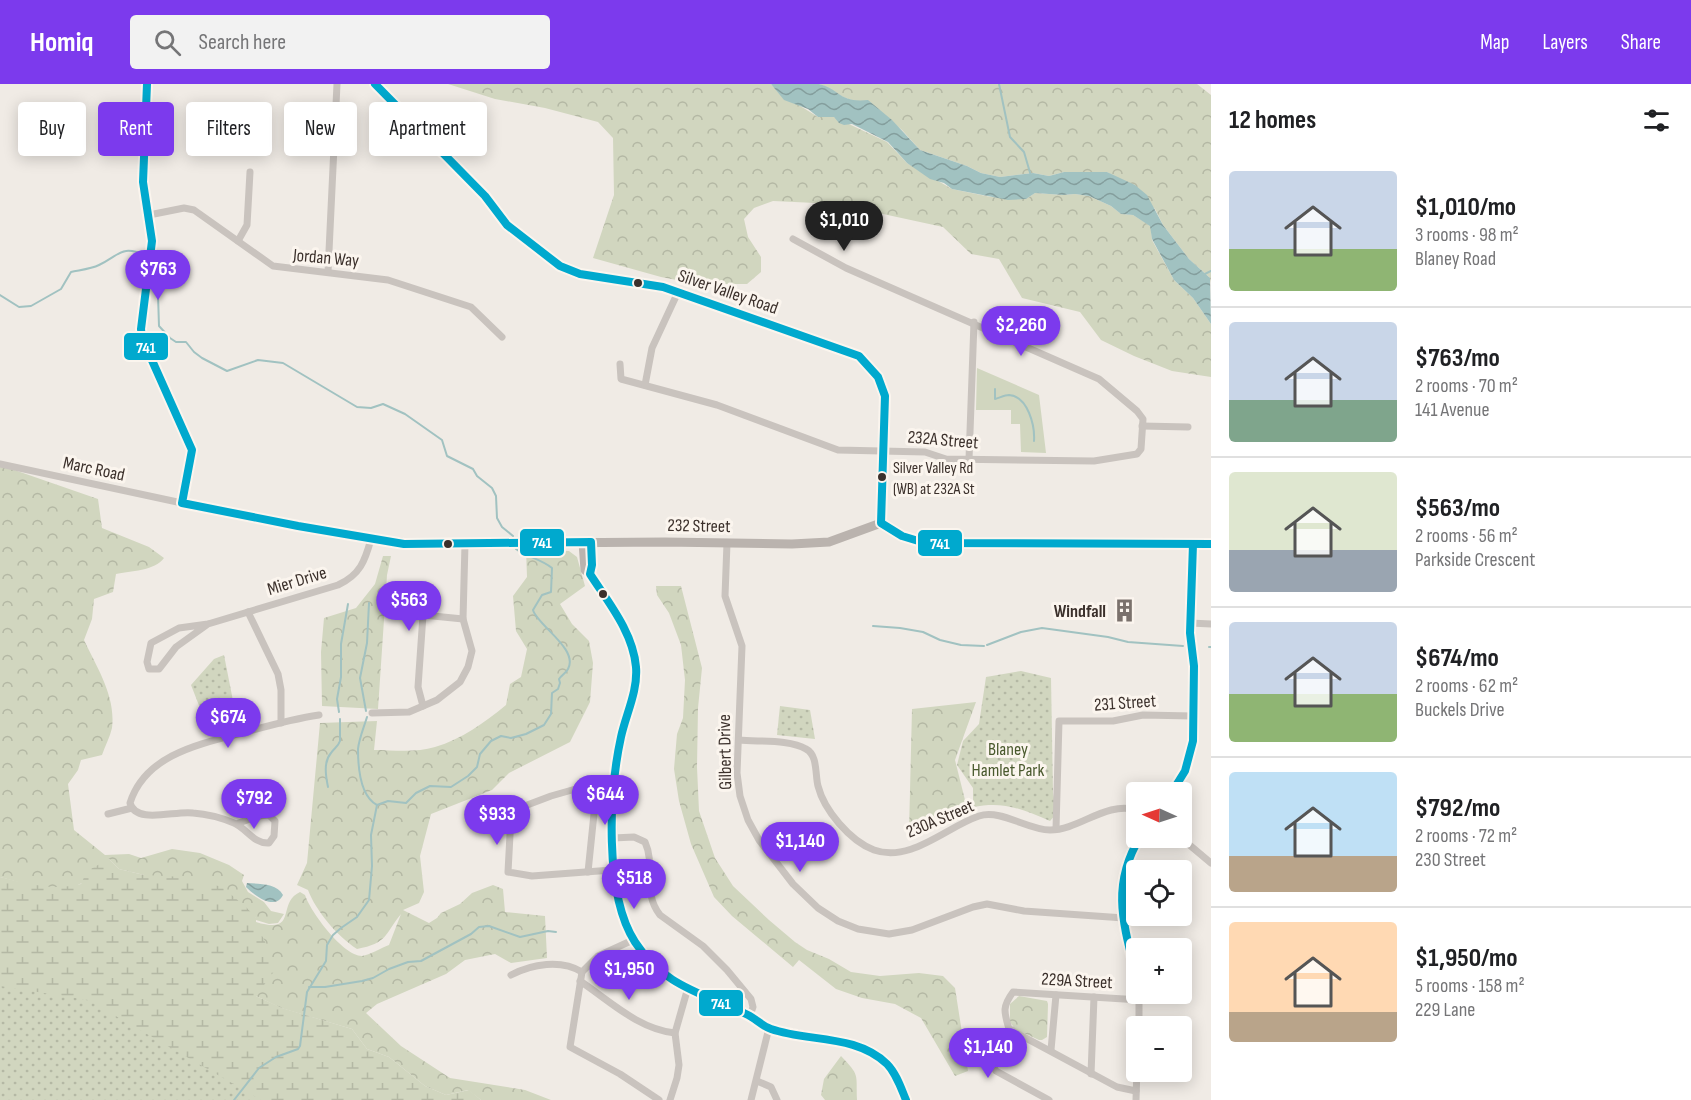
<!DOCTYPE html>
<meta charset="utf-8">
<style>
:root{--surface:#fff;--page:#f2f2f2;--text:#202124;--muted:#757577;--line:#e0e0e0;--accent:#7c3aed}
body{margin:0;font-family:"Sofia Sans Condensed",sans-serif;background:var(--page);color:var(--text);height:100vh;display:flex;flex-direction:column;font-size:22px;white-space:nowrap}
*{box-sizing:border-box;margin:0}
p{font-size:20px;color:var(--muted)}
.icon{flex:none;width:33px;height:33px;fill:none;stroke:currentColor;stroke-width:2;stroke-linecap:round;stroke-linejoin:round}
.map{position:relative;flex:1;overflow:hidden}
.sheet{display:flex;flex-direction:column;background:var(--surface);width:480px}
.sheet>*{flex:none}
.guide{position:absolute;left:18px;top:18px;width:570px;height:54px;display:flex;gap:12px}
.needle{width:39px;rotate:273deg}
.buttons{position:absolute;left:1126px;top:698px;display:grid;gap:12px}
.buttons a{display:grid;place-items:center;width:66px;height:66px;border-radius:6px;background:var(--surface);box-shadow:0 3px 15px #0003;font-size:30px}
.price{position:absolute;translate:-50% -51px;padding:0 14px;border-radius:21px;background:var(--accent);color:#fff;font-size:20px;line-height:39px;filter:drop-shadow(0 2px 3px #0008)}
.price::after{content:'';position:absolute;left:50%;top:36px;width:18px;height:14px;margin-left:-9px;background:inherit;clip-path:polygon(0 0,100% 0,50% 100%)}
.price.active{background:#222;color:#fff}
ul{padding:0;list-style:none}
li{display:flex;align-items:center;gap:18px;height:150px;padding:0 18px}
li+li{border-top:2px solid var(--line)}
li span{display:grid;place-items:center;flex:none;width:168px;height:120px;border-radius:6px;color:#555}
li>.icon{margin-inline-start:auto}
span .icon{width:72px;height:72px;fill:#fffc;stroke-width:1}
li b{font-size:26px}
h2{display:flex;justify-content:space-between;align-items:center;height:72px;padding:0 18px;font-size:26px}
.tag{padding:0 21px;border-radius:6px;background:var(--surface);box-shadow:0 3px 15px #0003;font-size:21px;line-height:54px}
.tag.active{background:var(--accent);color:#fff}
header{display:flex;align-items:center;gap:36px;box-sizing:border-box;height:84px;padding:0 30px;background:var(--accent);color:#fff}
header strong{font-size:28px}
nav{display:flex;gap:33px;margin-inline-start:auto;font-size:21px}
.search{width:420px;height:54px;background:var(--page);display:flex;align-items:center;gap:15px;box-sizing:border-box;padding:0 21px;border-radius:6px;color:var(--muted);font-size:22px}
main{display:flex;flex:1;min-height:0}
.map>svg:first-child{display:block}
.grass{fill:#d1d6bf}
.forest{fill:url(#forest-crowns)}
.wetland{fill:url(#wetland-marsh)}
.park{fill:url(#park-dots)}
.water{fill:url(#water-waves)}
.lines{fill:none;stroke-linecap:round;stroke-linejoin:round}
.stream{stroke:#a1c2c1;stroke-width:2}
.street{stroke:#c9c3be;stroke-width:7}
.secondary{stroke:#bab3ae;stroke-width:9}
.bus-1-casing{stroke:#fbf5ee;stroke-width:12}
.bus-1{stroke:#00a9ce;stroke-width:8}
.bus-dot{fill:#3b302b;stroke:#fbf5ee;stroke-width:2}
.labels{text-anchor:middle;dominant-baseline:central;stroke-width:6;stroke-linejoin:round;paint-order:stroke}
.bus-label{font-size:16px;fill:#3b302b;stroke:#fbf5ee;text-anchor:start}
.street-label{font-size:18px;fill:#3b302b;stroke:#fbf5ee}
.poi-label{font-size:18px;font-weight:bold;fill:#3b302b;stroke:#fbf5ee;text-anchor:end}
.park-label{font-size:18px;fill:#4a5a2e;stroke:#fbf5ee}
.line-badge{stroke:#fbf5ee;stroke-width:2}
.badge-label{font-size:16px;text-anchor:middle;font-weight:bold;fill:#fff}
</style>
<header>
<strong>Homiq</strong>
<div class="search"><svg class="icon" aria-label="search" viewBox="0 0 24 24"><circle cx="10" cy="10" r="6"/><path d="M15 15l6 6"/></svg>Search here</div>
<nav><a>Map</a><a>Layers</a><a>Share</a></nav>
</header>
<main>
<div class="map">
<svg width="1211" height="1016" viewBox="0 0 1211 1016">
<defs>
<pattern id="forest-crowns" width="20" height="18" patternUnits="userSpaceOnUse" patternTransform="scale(1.5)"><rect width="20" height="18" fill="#d1d6bf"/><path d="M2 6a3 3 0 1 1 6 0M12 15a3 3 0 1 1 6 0" fill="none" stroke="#b4b8a4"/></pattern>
<pattern id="wetland-marsh" width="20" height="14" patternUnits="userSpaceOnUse" patternTransform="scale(1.5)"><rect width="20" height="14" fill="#d1d6bf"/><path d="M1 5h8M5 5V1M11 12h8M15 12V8" fill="none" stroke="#b4b8a4"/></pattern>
<pattern id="park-dots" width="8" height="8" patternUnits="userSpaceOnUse" patternTransform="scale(1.5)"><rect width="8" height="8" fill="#d1d6bf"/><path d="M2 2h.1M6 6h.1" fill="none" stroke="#b4b8a4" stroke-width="1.8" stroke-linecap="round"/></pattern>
<pattern id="water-waves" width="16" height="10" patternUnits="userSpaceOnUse" patternTransform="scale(1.5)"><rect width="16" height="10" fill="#a1c2c1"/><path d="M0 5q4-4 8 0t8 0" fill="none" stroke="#849e9d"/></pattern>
</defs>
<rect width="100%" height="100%" fill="#f0ebe5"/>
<!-- grass -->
<polygon class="grass" points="977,284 1039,311 1046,369 1021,368 1020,340 1011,340 1011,326 976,326"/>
<!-- forest -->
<g class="forest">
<polygon points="448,0 771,0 781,10 818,33 834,33 887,58 907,79 952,105 991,113 1026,115 1035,109 1063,111 1075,110 1089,112 1111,122 1121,130 1133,131 1151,142 1152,156 1174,196 1193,214 1211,240 1211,293 1172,287 1134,272 1101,256 1080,228 1022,214 999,175 971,170 943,143 837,120 773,117 754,124 744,135 748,153 761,173 761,188 747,200 698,200 661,193 593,174 614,111 613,54 598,38 545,24 495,15"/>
<path d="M818,0h379l14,11v188l-1,-5 -21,-19 -26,-34 -8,-16 -35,-30 -13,-7h-43l-15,4 -16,-3 -33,4 -19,-4 -14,-7 -47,-16 -18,-20 -34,-29c-27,2 -29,-11 -50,-17z"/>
<path d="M0,381l98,34 4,29 47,19 15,11c-9,13 -34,13 -48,16l-3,18 -19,7 -2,20 -8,21c13,28 32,56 28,88 -2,9 -7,18 -10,27l-21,5 -3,10 -10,14 6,46 31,25 24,-1 12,4 31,-9 28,4 29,12 15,10 -2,6 6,11 16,10 7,9 13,3 -6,9 -9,1 -13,-4v-2l-112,-43 -25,-6 -10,-10c-8,8 -18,21 -29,25 -23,12 -56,-1 -80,-7z"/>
<path d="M526,465l43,2 8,6 8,29 -25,18 12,20 17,17 4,22 -3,39 -20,40 -61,31 -17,17 -61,24 -11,42 4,36 -5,11 -16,7 26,13 8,-5 4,-5 19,-9 12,-11 21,-8 10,4 2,23 40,4 2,42 -36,5 -16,-9 -30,6 -19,14 -69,30 -11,9 35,33 49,32 75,12 26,10h-70l-13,-10 -22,5 -21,-9 -36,-29 -22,-8 -15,-20 -71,-21 -25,-12v-74c43,13 20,-19 44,-30l5,3c5,16 38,61 57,61 8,-1 19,-8 27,-11l12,-31c-17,21 -13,29 -44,35 -20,-13 -41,-38 -49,-59l-11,-5 10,-22 13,-140 57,-2 -3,29c20,0 42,3 61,-3 27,-8 49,-24 71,-42l4,-21 11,-7 6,-28 -11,-18 -3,-35 14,-19z"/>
<polygon points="383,472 391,472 387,491 378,625 322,622 321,568 324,534 356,524 375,500"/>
<polygon points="656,502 681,502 702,584 698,624 697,683 699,727 715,774 733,802 769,836 795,858 807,866 829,875 851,888 880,892 919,889 943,892 955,904 968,987 955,992 921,934 895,920 862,914 836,905 799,876 793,883 732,832 714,813 691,760 679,717 674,685 677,650 683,634 685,596 681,561 669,529 657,511"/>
<polygon points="976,618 955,676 967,724 909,748 912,625"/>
<polygon points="1019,912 1047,917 1048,920 1047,953 1042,956 1039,956 1015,945 1010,938 1010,920"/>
<path d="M841,972c19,20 15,17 16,44h-32l-4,-5 3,-16z"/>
</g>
<!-- wetland -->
<path class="wetland" d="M109,775l10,10 25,6 40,2 38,10 24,20 10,11v9l8,12 11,31 -19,26 26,12 70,21 15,20 22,8 36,29 21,9 23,-5 12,10h-481v-223c29,7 51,14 81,7l6,-13z"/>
<!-- park -->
<g class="park">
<polygon points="224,571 237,637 203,644 200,624 191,601 214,575"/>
<path d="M1021,587l30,7 2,115 4,20 -7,8c-28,-12 -46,-20 -77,-14v-19l-16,-23 6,-24 16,-17 7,-47z"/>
<polygon points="780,622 810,626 815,655 777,651"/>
<polygon points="0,902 88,916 261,1016 0,1016"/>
</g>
<!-- water -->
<g class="water">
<path d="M771,0c15,0 34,0 48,0 21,5 20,19 49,16l24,20 28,30 47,16 14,7 19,4 33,-4 16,3 15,-4h43l28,13 12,10 16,30 26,34 21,19 1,46 -18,-26 -19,-18 -22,-41 -2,-13 -17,-11 -12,-1 -10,-8 -22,-10 -14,-2 -12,1 -28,-2 -9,6 -18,1 -56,-11 -8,-6 -14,-4 -23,-16 -19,-21 -36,-18 -8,1 -5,-2 -5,-6h-16l-10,-8 -24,-9z"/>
<path d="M247,799c11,1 30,0 36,12 -8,16 -28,1 -37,-8z"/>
</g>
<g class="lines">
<!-- stream -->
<g class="stream">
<polyline points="999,0 1010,53 1024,68 1031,92"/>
<polyline points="153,188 158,211 159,242 170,254 176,258 186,258 194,268 202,274 227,287 258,276 283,279 357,323 371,324 383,320 405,330 442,356 447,372 473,385 477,392 492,404 496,412 497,434 502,443 513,452"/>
<polyline points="1203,191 1211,187"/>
<path d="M0,211l19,12 12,-1 30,-17 10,-17c9,-2 20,-3 28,-7 21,-10 22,-21 48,-9"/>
<path d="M995,305v10c4,-1 10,-4 14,-4 19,1 26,31 25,46"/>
<polyline points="873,542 900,544 923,548 940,556 961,561 984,562"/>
<polyline points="987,561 1021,548 1042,544 1108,553 1128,558 1183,562"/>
<polyline points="1209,563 1211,563"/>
<polyline points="366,627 360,594 367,559 369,519"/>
<polyline points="339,628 337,615 341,593 341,560 348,520"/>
<path d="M367,633c-3,10 -8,22 -9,32 0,18 2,47 19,56"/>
<path d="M328,703c-2,-10 -5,-25 3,-34 3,-5 7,-6 9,-12v-22"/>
<polyline points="309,903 325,903 362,897 373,894 389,885 408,878 421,877 471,850 479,843 489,842 520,853 548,847 556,848"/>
<path d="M234,1016l25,-32 17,-11 22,-8 2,-3 7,-54 19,-31 1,-16 6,-10 8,-7 16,-11 12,-17 3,-34 -1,-31 6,-30 11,-4 18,2 10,-10 14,-7 21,1 17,-11 9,-9 3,-13 11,-13 10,-5 10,2 15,-4 18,-9 7,-11 1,-21 6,-4 2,-6 -1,-4c3,-4 7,-6 9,-10 11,-20 -31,-44 -35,-59l9,-15 9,-3 1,-24c-11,-9 -27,-12 -36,-19"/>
</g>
<!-- street -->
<g class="street">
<polyline points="149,131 184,124 194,126 273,182 388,196 471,223 502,253"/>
<polyline points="238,157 247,141 250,88"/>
<polyline points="328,188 337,0"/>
<polyline points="620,280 621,295 717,321 838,366 925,368 946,375 1094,377 1137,370 1141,365 1143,335 1137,327 1099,295 846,184 793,155"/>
<polyline points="645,301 652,264 678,208"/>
<polyline points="1142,342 1188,343"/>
<polyline points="969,375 974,238"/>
<polyline points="0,380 182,419"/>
<polyline points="727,459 725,512 742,562 737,689 740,712 748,736 759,756 793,800 818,824 838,837 858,845 889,850 912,846 973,823 987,820 1024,827 1124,834"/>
<polyline points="248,528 278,590 281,606 281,639"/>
<polyline points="1190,539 1211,540"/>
<path d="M208,540l-32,23 -17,22h-10l-2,-7 4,-19 28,-15 29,-4 130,-39c22,-10 27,-24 33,-46"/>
<polyline points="423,622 418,603 423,531 463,535"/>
<polyline points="372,629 409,628 437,616 460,598 468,583 472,567 463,535 465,460"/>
<path d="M739,656c19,2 51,-1 67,9 12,6 9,26 12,37 6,24 32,55 56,64 37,13 72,-23 105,-34 22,-7 49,14 71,14 30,0 55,-29 87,-20"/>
<polyline points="1172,708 1185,687 1193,657 1194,582 1190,549 1193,460"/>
<polyline points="108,730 132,724"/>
<path d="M236,740l22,-8 11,-1 6,6 -1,15 -5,7c-15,1 -23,-15 -35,-20 -12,-5 -27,-9 -41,-10 -17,-3 -57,12 -63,-10 15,-48 69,-59 112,-70 25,-7 51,-14 77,-18"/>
<polyline points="1056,745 1059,637 1113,637 1143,631 1193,632"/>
<polyline points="1180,753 1211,779"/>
<path d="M613,754l21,-1 11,5c11,24 -3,51 15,73l43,31 24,24 24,29 2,8 -3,9"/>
<polyline points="612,786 532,792 508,788 511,732 514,726 551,712 614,694"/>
<polyline points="588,788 595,720 588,702"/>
<polyline points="633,856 598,872 582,888 570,963 620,990 659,1016"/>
<path d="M511,891c21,-11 50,-16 71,-3"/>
<path d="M1137,894c-11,-48 -30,-98 3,-141"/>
<path d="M580,897c30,20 58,48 95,52"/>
<polyline points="1139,942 1139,909"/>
<polyline points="1012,946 994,972 993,982 996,987 1049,1016"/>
<polyline points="1051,966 1056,911"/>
<polyline points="1091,990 1094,913"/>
<polyline points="757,997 771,1003 777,1016"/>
<path d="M1136,1007l-19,-4 -108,-58c-5,-17 -7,-22 4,-37l127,8"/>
<polyline points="670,1016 677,994 679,981 675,949 687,907"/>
<polyline points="751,1016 769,944"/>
<polyline points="1136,1016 1137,983"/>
</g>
<!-- secondary -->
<g class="secondary">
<polyline points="147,0 143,98 152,157 141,245 142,254 192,366 182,419 371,455 417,460 665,458 792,460 829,458 881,439"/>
<polyline points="375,0 485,112 507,141 560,182 580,190 663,203 859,272 878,293 885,312 881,439"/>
<polyline points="881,439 902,452 925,459 1211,460"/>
<path d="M583,458l2,28 5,4c17,26 38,53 45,83 7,30 -10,55 -15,84 -5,27 -6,53 -7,81 -1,41 -2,82 21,118 28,48 68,54 114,75 8,4 15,11 23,14 33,8 92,10 116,35 9,10 14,24 19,36"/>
<polyline points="590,490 592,481 591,458"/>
</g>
<defs>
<g id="bus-1">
<path d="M147,0l-4,98 9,59 -11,88 1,9 50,112 -10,53 116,23 106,18 187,-2 1,23 -2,9c18,28 43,58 46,93 2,24 -10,47 -15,70 -12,55 -17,157 14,205 29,45 68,51 113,73 8,4 14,11 23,14 37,13 85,5 116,35 9,9 14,24 19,36"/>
<polyline points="375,0 485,112 507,141 560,182 580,190 663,203 859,272 878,293 885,312 881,439 902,452 925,459 1211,460"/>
<polyline points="1172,708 1185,687 1193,657 1194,582 1190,549 1193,460"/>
<path d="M1137,894c-13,-52 -27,-91 3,-141"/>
</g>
</defs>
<!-- bus-1 casing -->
<use href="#bus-1" class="bus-1-casing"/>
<!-- bus-1 -->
<use href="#bus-1" class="bus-1"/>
</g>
<!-- icons -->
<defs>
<symbol id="building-bare" viewBox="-9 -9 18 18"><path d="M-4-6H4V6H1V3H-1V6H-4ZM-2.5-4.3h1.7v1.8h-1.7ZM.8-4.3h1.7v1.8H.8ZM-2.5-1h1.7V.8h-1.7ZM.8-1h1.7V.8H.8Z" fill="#7a716c" stroke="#fbf5ee" stroke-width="2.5" paint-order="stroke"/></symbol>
</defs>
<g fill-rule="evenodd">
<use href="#building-bare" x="1108" y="510" width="33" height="33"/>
</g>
<!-- markers -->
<g class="bus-dot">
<circle cx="638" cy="199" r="5"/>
<circle cx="882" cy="393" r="5"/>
<circle cx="448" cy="460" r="5"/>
<circle cx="603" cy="510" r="5"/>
</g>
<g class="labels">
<!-- bus labels -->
<g class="bus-label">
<text x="893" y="384">Silver Valley Rd<tspan x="893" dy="21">(WB) at 232A St</tspan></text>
</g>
<!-- street labels -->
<g class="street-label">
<text transform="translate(326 174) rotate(5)">Jordan Way</text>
<text transform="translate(728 208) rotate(19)">Silver Valley Road</text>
<text transform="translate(943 356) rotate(5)">232A Street</text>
<text transform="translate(94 385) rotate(12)">Marc Road</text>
<text transform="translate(699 442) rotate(1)">232 Street</text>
<text transform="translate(297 497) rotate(-17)">Mier Drive</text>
<text transform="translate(1125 619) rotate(-4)">231 Street</text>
<text transform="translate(725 668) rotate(-91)">Gilbert Drive</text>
<text transform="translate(940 735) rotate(-23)">230A Street</text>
<text transform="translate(1077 897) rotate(3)">229A Street</text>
</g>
<!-- poi labels -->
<g class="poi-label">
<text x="1106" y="527">Windfall</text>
</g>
<!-- park labels -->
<g class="park-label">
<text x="1008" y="665">Blaney<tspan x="1008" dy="21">Hamlet Park</tspan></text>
</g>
</g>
<g class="line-badge">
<rect x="123" y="248" width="46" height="29" rx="6" fill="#00a9ce"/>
<rect x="519" y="444" width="46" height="29" rx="6" fill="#00a9ce"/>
<rect x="917" y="445" width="46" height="28" rx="6" fill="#00a9ce"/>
<rect x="698" y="905" width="46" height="28" rx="6" fill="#00a9ce"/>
</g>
<g class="badge-label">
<text x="146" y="269">741</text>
<text x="542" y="464">741</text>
<text x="940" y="465">741</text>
<text x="721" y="925">741</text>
</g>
</svg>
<div class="buttons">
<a><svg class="needle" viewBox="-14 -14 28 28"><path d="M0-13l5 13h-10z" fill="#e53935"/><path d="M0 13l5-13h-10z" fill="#757577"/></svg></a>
<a><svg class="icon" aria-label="locate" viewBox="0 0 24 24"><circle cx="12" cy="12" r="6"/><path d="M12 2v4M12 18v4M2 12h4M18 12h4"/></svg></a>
<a>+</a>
<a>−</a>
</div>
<b class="price active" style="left:844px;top:168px">$1,010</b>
<b class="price" style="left:158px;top:217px">$763</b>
<b class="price" style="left:1021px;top:273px">$2,260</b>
<b class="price" style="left:409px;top:548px">$563</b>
<b class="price" style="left:228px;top:665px">$674</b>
<b class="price" style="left:605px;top:742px">$644</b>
<b class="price" style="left:254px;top:746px">$792</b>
<b class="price" style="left:497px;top:762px">$933</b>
<b class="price" style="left:800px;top:789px">$1,140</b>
<b class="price" style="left:634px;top:826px">$518</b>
<b class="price" style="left:629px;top:917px">$1,950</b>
<b class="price" style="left:988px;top:995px">$1,140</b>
<div class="guide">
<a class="tag">Buy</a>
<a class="tag active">Rent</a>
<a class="tag">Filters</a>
<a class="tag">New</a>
<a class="tag">Apartment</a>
</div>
</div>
<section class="sheet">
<h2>12 homes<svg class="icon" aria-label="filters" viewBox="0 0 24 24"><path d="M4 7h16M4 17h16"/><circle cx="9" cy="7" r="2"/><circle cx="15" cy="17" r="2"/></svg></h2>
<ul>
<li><span style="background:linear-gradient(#c9d6e8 65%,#8fb573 0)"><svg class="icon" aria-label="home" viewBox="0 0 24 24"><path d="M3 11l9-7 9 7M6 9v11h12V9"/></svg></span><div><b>$1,010/mo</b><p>3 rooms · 98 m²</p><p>Blaney Road</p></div></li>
<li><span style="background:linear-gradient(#c9d6e8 65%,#7fa58c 0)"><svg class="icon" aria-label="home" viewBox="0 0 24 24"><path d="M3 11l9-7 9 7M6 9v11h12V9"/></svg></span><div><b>$763/mo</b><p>2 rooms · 70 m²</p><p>141 Avenue</p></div></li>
<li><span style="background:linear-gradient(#dfe7d0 65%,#9aa5b1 0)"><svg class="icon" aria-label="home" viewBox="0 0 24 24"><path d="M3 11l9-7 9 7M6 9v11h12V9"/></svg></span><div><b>$563/mo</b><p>2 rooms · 56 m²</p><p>Parkside Crescent</p></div></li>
<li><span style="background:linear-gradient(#c9d6e8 60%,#8fb573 0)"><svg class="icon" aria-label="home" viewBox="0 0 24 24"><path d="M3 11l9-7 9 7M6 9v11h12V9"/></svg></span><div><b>$674/mo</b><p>2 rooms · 62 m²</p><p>Buckels Drive</p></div></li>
<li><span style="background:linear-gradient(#bfe0f5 70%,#b9a48a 0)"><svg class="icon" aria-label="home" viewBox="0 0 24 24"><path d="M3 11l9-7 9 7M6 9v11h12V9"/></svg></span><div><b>$792/mo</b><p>2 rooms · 72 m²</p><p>230 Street</p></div></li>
<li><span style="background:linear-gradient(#ffd9b3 75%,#b9a48a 0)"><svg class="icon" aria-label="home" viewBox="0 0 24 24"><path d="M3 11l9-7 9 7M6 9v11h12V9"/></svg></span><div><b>$1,950/mo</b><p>5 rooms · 158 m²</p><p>229 Lane</p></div></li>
</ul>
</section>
</main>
